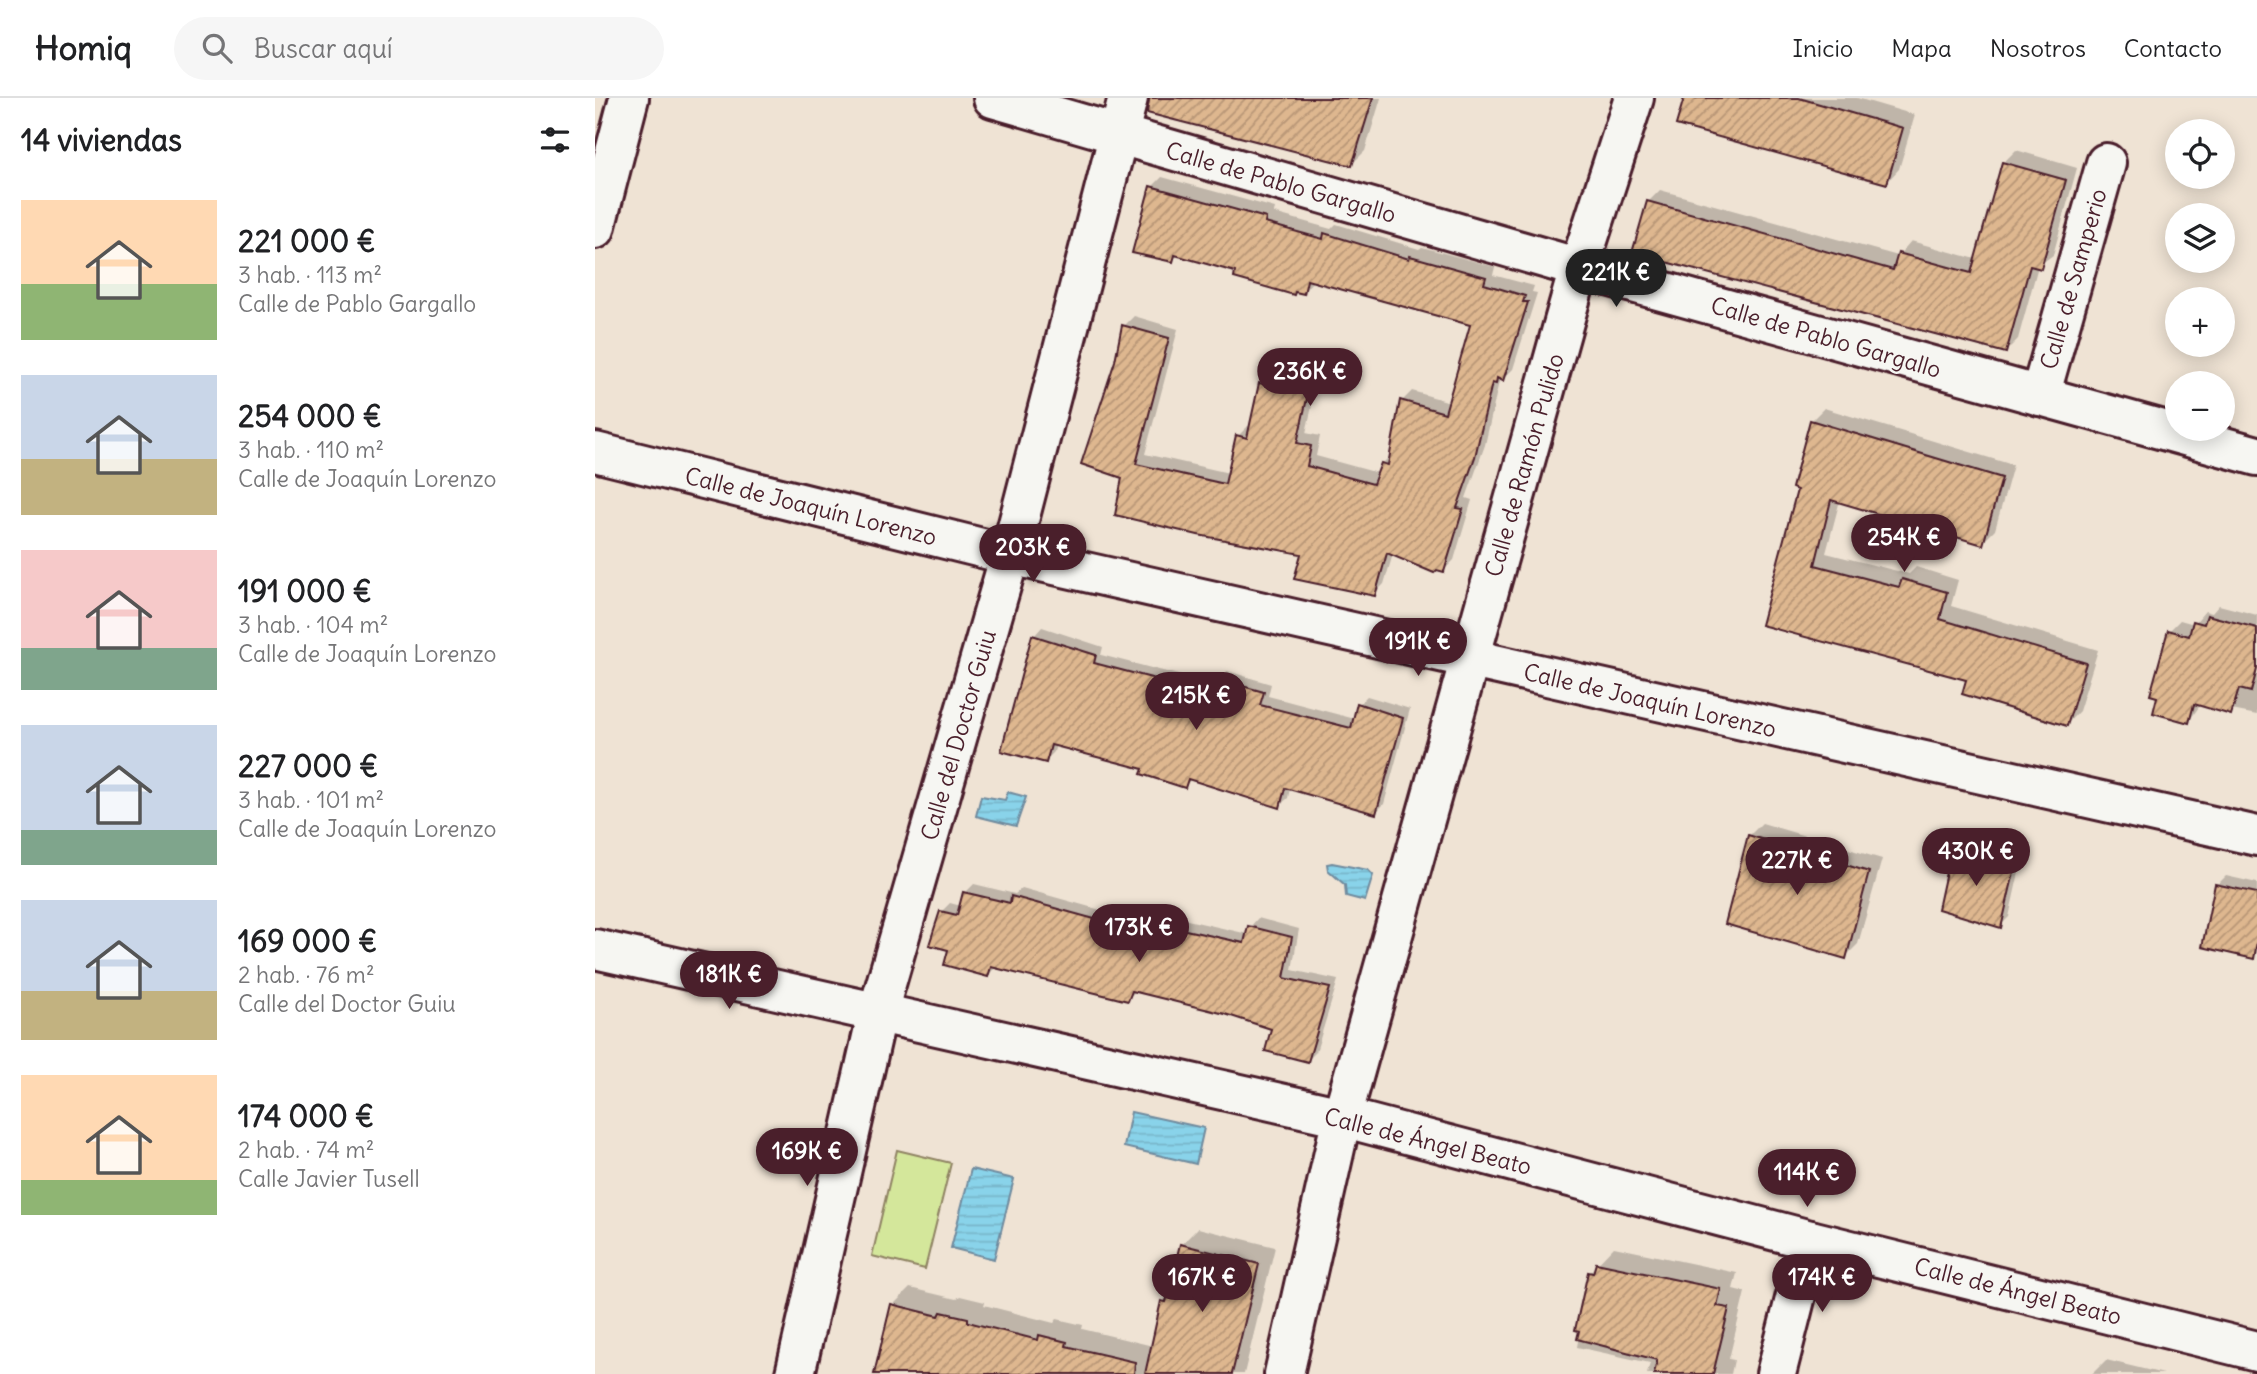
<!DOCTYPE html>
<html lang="es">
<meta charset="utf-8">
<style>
:root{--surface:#fff;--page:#f6f6f6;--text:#202124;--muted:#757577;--line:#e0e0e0;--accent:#4a1f2b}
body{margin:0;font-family:Delius,sans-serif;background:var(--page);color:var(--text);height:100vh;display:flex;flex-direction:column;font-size:26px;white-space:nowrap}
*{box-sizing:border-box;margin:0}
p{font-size:23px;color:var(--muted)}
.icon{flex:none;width:38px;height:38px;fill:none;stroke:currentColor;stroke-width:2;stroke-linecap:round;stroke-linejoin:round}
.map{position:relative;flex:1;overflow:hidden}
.details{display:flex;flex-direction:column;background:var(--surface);width:595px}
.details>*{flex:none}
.fabs{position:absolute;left:1570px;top:21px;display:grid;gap:14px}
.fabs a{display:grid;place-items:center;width:70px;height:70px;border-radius:50%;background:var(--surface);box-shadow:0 4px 18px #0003;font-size:35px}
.price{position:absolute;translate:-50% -60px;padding:0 16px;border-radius:24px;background:var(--accent);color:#fff;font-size:23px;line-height:46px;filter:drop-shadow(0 2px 4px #0008)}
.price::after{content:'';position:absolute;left:50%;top:42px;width:21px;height:16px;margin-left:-10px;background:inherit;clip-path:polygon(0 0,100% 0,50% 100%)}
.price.on{background:#222;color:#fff}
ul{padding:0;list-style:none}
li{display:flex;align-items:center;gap:21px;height:175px;padding:0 21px}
li span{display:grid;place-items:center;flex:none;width:196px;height:140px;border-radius:0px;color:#555}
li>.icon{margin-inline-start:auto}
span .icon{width:84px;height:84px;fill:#fffc;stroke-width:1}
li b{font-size:30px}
h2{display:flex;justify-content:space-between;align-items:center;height:84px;padding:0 21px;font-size:30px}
header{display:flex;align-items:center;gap:42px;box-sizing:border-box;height:98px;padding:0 35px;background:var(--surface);border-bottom:2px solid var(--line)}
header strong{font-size:33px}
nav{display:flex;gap:38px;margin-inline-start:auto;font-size:24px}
.search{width:490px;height:63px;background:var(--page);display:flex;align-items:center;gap:18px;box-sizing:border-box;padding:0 24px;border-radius:38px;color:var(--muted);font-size:26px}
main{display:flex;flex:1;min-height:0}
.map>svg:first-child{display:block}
.grass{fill:#d4e79b;stroke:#8f8363;stroke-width:2}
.water{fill:url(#water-rules);stroke:#708b9e;stroke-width:2}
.shadow{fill:#0003}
.building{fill:url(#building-hatch);stroke:#4a1f2b;stroke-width:2}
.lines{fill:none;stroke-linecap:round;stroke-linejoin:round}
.minor-casing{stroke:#4a1f2b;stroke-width:44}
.minor{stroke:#f6f6f2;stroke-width:38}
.labels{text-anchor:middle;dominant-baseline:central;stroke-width:5;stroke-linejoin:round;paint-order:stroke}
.street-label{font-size:23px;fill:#4a1f2b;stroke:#f6f6f2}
</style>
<header>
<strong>Homiq</strong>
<div class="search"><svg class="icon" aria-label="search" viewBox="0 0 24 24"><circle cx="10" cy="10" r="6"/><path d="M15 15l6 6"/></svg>Buscar aquí</div>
<nav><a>Inicio</a><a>Mapa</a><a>Nosotros</a><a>Contacto</a></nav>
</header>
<main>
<section class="details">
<h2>14 viviendas<svg class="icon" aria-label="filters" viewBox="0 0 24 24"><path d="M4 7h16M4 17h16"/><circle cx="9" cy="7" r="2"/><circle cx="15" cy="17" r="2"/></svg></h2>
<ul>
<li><span style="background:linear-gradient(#ffd9b3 60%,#8fb573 0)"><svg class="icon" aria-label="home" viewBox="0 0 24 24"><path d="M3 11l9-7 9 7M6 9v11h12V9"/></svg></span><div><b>221 000 €</b><p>3 hab. · 113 m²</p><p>Calle de Pablo Gargallo</p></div></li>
<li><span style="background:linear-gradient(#c9d6e8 60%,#c2b280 0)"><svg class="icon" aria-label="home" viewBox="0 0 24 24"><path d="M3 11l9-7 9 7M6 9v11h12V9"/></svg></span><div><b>254 000 €</b><p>3 hab. · 110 m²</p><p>Calle de Joaquín Lorenzo</p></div></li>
<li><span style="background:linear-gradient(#f6c9c9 70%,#7fa58c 0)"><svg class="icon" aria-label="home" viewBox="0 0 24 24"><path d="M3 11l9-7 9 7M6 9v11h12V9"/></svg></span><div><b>191 000 €</b><p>3 hab. · 104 m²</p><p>Calle de Joaquín Lorenzo</p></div></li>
<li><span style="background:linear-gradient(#c9d6e8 75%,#7fa58c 0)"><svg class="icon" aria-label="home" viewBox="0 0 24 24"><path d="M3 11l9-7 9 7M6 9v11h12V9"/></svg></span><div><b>227 000 €</b><p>3 hab. · 101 m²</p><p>Calle de Joaquín Lorenzo</p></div></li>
<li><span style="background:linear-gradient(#c9d6e8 65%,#c2b280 0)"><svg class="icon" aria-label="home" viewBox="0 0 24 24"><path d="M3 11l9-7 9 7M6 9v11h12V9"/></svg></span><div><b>169 000 €</b><p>2 hab. · 76 m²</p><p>Calle del Doctor Guiu</p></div></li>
<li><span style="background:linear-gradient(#ffd9b3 75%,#8fb573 0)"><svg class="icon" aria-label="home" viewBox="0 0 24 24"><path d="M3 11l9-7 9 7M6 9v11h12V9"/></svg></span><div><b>174 000 €</b><p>2 hab. · 74 m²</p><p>Calle Javier Tusell</p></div></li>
</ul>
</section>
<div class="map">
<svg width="1662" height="1276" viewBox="0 0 1662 1276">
<defs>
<pattern id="water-rules" width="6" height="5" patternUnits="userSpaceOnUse" patternTransform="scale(1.75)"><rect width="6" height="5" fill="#89d3ea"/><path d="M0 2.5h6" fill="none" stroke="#78b5c9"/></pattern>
<pattern id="building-hatch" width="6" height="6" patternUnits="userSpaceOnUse" patternTransform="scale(1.75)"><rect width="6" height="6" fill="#deb78f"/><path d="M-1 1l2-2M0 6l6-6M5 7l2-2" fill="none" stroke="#b69475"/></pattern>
</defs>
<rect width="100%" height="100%" fill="#efe3d4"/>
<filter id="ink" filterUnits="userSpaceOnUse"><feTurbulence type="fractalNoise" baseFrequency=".0143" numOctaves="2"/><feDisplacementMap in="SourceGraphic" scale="14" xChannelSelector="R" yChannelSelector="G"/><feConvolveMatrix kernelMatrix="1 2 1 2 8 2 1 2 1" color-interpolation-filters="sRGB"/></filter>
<g filter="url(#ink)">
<!-- grass -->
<polygon class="grass" points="302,1052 356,1065 330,1171 277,1158"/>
<!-- water -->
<g class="water">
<polygon points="413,694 431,699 421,728 381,718 386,698 410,702"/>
<polygon points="737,765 773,772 778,777 770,803 751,798 750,787 733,772 732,766"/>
<polygon points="536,1014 609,1030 601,1066 529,1049"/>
<polygon points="376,1071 419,1081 399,1161 356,1150"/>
</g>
<!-- shadow -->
<g class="shadow">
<polygon points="590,0 786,0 770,53 757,66"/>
<polygon points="1091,0 1262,0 1320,17 1304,71 1291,85"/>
<polygon points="1421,52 1482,70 1458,157 1443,168 1423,241 1411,253 1053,104 1065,92 1303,158 1316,143 1381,161 1409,64"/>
<polygon points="567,79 680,110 679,115 736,131 741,126 824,151 827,149 900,169 898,177 939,188 937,194 942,195 918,271 908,281 905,279 890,347 871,400 877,402 859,462 849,472 798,456 789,486 779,496 708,455 529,378 529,228 539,218 583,231 550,356 634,375 643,338 653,328 656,329 665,286 675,276 722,286 711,335 725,338 721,358 783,375 787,366 797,356 807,303 817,293 855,304 877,226 719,182 708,194 584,156 578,162 557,89"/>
<polygon points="1229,310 1418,367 1400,432 1387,445 1245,402 1231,455 1314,476 1321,469 1363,482 1356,508 1503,552 1484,613 1472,626 1374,581 1168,526 1204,390 1216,323"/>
<polygon points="1624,507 1662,517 1662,617 1606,606 1594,623 1574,533 1585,522 1599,526 1610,513 1617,515"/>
<polygon points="447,529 508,549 506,557 622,587 632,573 676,586 673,598 760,621 764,606 772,598 815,611 789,706 780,715 695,690 693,700 684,708 597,680 590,688 550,670 461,646 459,654 450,663 439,538"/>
<polygon points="1167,725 1287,761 1263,846 1250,859 1154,738"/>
<polygon points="1366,744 1427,761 1414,819 1405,828 1358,752"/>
<polygon points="1631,778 1662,785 1662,855 1658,859 1622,787"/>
<polygon points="379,786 420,796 427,790 563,828 579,830 588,821 653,836 655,829 663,820 704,831 697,872 743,882 721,954 713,962 678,929 542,892 532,901 401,869 393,877 355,850 346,814 355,805 366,808 370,795"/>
<polygon points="603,1130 680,1149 649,1276 281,1276 298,1207 315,1190 361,1201 365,1198 390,1204 389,1207 459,1225 462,1221 488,1227 487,1231 558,1248 586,1147"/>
<polygon points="1019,1149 1142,1175 1138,1191 1150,1194 1134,1261 1139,1262 1136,1276 1052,1276 1055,1265 982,1249 994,1175"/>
<polygon points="1511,1262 1569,1276 1497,1276"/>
</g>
<!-- building -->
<g class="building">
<polygon points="554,0 778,0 757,68 552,15"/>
<polygon points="1089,0 1204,0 1308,30 1292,86 1081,27"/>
<polygon points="1407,64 1471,82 1446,171 1435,168 1411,255 1037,155 1052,103 1298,172 1303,155 1376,175"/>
<polygon points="555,88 671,120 670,125 728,141 729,135 814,161 815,158 891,179 889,186 930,198 928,204 933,204 908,283 902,280 901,286 897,285 880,359 862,410 868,411 849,474 842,472 839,475 792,455 780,498 699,481 706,456 603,437 520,417 527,380 486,366 520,263 527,227 574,240 541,366 630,386 641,337 652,340 664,285 713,296 702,345 716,348 712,368 778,386 786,365 793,367 805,302 850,315 875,227 712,182 709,196 700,194 699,197 639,180 640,174 580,157 578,164 537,155"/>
<polygon points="1215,322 1407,380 1388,447 1236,402 1220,467 1304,489 1307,481 1352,494 1345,521 1491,565 1472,628 1367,596 1371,582 1166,527 1202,392 1197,390"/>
<polygon points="1612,517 1662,530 1662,571 1656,594 1644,591 1636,617 1599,606 1594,625 1558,615 1562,599 1555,597 1573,532 1594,538 1598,523 1609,526"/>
<polygon points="437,537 501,557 499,565 618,596 622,581 669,594 665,607 756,630 762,605 808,620 781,716 690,690 685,710 593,681 590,690 546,676 548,671 456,647 451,665 406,653"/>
<polygon points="1153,737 1274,774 1251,861 1130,826"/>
<polygon points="1356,751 1420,770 1406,830 1343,811"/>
<polygon points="1620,786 1662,795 1662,844 1659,861 1607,849"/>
<polygon points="368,794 415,805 416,798 554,836 555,833 575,839 577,829 649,845 653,828 697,839 689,880 735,890 713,964 670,953 676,931 630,916 537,893 533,903 396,869 393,879 349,867 353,852 334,847 345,813 362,817"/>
<polygon points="585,1146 664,1166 637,1276 550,1276 566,1203 571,1204"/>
<polygon points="1001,1165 1126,1191 1122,1208 1134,1210 1118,1276 1059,1276 1062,1262 982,1241 984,1233 980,1232 993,1174 998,1175"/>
<polygon points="296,1206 344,1218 346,1214 373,1220 373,1224 443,1242 444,1237 472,1244 471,1248 540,1264 539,1276 279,1276"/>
</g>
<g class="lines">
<defs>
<g id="minor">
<polyline points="398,0 984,170 1662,358"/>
<polyline points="0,131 34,0"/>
<polyline points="1445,298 1511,65"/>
<polyline points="0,354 415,457 1662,738"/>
<polyline points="0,851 747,1019 1215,1142 1662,1253"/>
<polyline points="200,1276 282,917 415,457 533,0"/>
<polyline points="689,1276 747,1019 984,170 1039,0"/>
<polyline points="1181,1276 1215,1142"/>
</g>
</defs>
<!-- minor casing -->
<use href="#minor" class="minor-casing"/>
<!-- minor -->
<use href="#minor" class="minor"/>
</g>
</g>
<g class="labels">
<!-- street labels -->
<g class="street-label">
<text transform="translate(686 84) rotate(16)">Calle de Pablo Gargallo</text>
<text transform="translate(1478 181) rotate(-74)">Calle de Samperio</text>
<text transform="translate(1231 239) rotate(16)">Calle de Pablo Gargallo</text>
<text transform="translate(929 367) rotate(-74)">Calle de Ramón Pulido</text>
<text transform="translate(216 408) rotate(14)">Calle de Joaquín Lorenzo</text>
<text transform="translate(1055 602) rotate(13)">Calle de Joaquín Lorenzo</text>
<text transform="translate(363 637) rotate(-74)">Calle del Doctor Guiu</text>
<text transform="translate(833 1043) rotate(14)">Calle de Ángel Beato</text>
<text transform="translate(1423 1193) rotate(14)">Calle de Ángel Beato</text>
</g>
</g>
</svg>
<div class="fabs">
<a><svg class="icon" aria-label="locate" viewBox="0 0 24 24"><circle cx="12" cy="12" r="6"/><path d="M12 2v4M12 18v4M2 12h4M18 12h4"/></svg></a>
<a><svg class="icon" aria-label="layers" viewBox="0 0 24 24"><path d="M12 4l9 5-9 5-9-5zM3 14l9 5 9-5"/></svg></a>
<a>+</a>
<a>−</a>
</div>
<b class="price on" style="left:1021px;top:211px">221K €</b>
<b class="price" style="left:715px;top:310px">236K €</b>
<b class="price" style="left:1309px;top:476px">254K €</b>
<b class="price" style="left:438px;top:486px">203K €</b>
<b class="price" style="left:823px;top:580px">191K €</b>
<b class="price" style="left:601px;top:634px">215K €</b>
<b class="price" style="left:1381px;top:790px">430K €</b>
<b class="price" style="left:1202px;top:799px">227K €</b>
<b class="price" style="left:544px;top:866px">173K €</b>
<b class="price" style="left:134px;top:913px">181K €</b>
<b class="price" style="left:212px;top:1090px">169K €</b>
<b class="price" style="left:1212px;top:1111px">114K €</b>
<b class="price" style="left:607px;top:1216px">167K €</b>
<b class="price" style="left:1227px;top:1216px">174K €</b>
</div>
</main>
